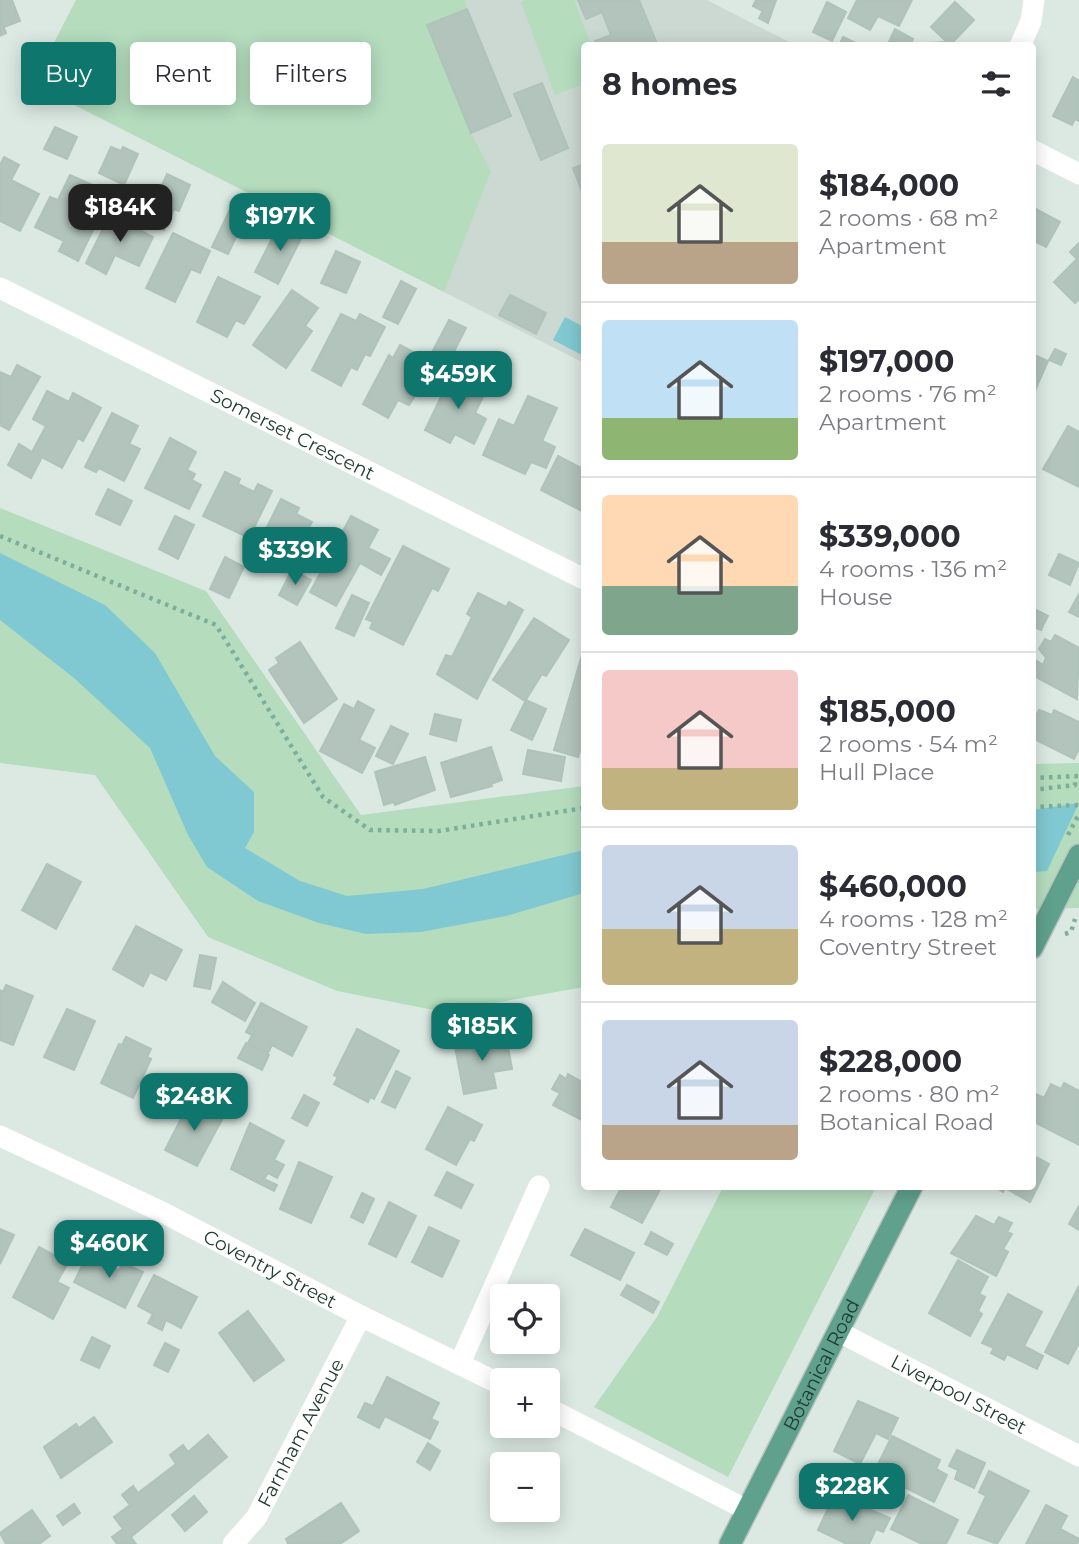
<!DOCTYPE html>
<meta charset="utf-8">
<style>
:root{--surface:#fff;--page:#f7f7f7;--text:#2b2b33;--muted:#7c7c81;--line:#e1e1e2;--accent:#0f766e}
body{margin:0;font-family:Montserrat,sans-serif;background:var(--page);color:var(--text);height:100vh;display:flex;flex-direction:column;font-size:26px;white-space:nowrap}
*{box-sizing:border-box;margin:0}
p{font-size:23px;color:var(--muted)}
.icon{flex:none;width:38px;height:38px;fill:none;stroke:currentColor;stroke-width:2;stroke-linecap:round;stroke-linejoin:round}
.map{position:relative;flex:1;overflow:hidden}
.panel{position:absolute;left:581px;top:42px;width:455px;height:1148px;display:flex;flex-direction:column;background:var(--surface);border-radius:7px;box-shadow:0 4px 18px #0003}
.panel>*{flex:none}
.guide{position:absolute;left:21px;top:42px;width:455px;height:63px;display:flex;gap:14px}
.fabs{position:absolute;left:490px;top:1284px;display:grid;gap:14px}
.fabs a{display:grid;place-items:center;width:70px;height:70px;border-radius:7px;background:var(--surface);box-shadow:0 4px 18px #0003;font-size:35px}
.price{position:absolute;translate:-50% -60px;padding:0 16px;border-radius:14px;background:var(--accent);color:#fff;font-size:23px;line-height:46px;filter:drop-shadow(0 2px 4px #0008)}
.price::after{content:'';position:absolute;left:50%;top:42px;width:21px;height:16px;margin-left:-10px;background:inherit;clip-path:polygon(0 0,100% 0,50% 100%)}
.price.active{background:#222;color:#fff}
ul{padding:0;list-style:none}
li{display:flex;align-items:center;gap:21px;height:175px;padding:0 21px}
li+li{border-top:2px solid var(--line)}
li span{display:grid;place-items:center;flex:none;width:196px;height:140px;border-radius:7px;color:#555}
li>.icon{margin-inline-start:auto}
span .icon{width:84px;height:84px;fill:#fffc;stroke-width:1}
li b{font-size:30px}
h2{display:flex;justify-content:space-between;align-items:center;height:84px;padding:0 21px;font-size:30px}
.pill{padding:0 24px;border-radius:7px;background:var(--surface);box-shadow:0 4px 18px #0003;font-size:24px;line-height:63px}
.pill.active{background:var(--accent);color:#fff}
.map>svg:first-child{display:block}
.built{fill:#cbd9d2}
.green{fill:#b4dcbd}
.water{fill:#81c9d2}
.building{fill:#b2c4bc;stroke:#afc3ba;stroke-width:2}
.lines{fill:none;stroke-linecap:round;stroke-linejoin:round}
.major-casing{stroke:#bcc4c1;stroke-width:24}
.path{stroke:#7bae9c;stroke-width:4.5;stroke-dasharray:3.5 5;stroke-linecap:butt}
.minor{stroke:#fff;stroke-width:21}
.major{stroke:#5fa18d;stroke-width:21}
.labels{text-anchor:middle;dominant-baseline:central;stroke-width:5;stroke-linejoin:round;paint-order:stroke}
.street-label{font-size:19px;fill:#1e3930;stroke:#edf6f1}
</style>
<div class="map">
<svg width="1079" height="1544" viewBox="0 0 1079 1544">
<rect width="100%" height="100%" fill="#dce9e3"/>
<!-- built -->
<polygon class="built" points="76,0 707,0 795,45 584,46 584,363 33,84"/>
<!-- green -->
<g class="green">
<polygon points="76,0 465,0 467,9 427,26 471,133 491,171 444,292 33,84"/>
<polygon points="525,0 574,0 591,45 584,46 584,84 555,95 521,2"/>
<polygon points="0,508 206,591 361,815 584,786 584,987 444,1012 337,991 208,937 95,775 0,763"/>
<polygon points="1079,763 1079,908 1033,909 1032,764"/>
<polygon points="723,1187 876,1187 728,1477 594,1407 657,1317"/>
</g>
<!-- water -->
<g class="water">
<polygon points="565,317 584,327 584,356 553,340"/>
<polygon points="0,553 105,605 155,653 215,756 254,792 254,832 245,848 300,881 347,896 423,889 584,850 584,893 506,916 421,932 366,934 319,923 258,901 207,867 188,835 150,748 74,678 0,620"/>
<polygon points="1079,803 1047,871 1033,872 1033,810"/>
</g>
<!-- building -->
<g class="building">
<polygon points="0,0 12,0 20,21 4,27 0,17"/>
<polygon points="578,0 639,0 658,46 597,46 595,41 611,35 602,12 586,19"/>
<polygon points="756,0 776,0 768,23 759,18 763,11 753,6"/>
<polygon points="857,0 912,0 899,26 878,16 870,30 848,18"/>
<polygon points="827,2 846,12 832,41 813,32"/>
<polygon points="955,2 974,20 950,45 931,27"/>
<polygon points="467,9 511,116 471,133 427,25"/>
<polygon points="0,18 6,33 0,36"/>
<polygon points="895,29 913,39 910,46 887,46"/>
<polygon points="843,37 860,45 860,46 839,46"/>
<polygon points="945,42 945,46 917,46 917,44"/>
<polygon points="1073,77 1079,81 1079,121 1075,119 1072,125 1053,116"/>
<polygon points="542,83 568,148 541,160 514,94"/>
<polygon points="55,127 77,137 67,159 44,149"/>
<polygon points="111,147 121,151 123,147 138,154 124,185 99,173"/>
<polygon points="4,157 19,165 11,180 39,194 20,231 0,221 0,165"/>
<polygon points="584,164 584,197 573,168"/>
<polygon points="167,174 190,185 179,211 174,209 164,230 145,222"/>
<polygon points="70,175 99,188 86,214 98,220 78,261 59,251 64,241 35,227 50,197 58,200"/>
<polygon points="235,199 251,206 228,254 212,247"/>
<polygon points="1032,207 1060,222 1046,247 1032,240"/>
<polygon points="110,215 126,224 130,217 144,224 141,231 153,237 139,266 115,255 106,274 86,263"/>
<polygon points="296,223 306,229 278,284 255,272 279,225 292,231"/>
<polygon points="173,233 210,251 200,273 191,269 175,302 146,288"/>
<polygon points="1079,243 1079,299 1075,303 1054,282 1077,259 1070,252"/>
<polygon points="336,251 360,262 346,293 321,283"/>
<polygon points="218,277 260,297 244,324 236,320 227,337 197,322"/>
<polygon points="401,281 416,289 398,324 383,317"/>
<polygon points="292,290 318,308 305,326 312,331 286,368 253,345"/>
<polygon points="510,295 546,313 536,334 499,315"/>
<polygon points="341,314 356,321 360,314 385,327 370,356 365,354 357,370 351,367 341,386 312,370"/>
<polygon points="449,320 466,328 436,387 426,382 435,364 428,360"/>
<polygon points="400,345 415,353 408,366 428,376 409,405 398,400 388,418 363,404 389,355 393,358"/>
<polygon points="1055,349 1066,354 1061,365 1049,360"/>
<polygon points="1032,354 1048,361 1034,393 1032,392"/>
<polygon points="17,365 40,377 9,430 0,425 0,372 11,377"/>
<polygon points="453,372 487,389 475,413 486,419 474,444 455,434 450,443 425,430"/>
<polygon points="47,391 69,402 73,393 101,408 83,441 78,438 62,468 42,457 31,478 8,465 19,444 32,452 46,426 33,419"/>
<polygon points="528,396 557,408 542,441 555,447 546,468 531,462 525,474 483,455 499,419 514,426"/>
<polygon points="112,413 138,426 129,444 140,449 124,481 99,468 96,472 85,467"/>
<polygon points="1068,426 1079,432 1079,487 1043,469"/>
<polygon points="170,438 196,452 187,470 195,474 192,480 201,485 189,509 145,488"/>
<polygon points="558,456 583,469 584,466 584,512 541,490"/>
<polygon points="225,472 240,479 238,484 254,492 258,484 272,491 249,538 203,516"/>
<polygon points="108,489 132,501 120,525 96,514"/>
<polygon points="281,499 299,508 296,514 312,522 308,529 320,535 307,562 261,539"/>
<polygon points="175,516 194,525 178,559 159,549"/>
<polygon points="351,516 378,530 368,548 390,559 381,575 360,563 336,606 310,592"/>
<polygon points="403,546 449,569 438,591 432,588 403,645 370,628 373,622 366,619"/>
<polygon points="1059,554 1079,563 1070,585 1049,575"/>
<polygon points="225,557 244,567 229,598 210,589"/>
<polygon points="292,570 311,580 297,605 279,595"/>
<polygon points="478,593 506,607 509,602 523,610 477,699 437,674 446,655 452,657 472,617 467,614"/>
<polygon points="1079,594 1079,617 1069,612"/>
<polygon points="352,595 369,603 354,636 336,628"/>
<polygon points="1032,608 1048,616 1041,630 1032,626"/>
<polygon points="534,618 569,640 546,676 542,674 525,701 493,680"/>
<polygon points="1055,635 1079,648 1077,699 1032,675 1034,659 1043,665 1046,658 1039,649 1045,639 1051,642"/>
<polygon points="300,642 337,699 304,723 269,670 279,663 276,658"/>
<polygon points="584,648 584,749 581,748 578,757 554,750"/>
<polygon points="526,700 546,709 532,740 511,730"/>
<polygon points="358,701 374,710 359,740 375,748 362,773 320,751 344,704 354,709"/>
<polygon points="1039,710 1052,715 1054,710 1079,722 1079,749 1074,759 1032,738 1032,723"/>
<polygon points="435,714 461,720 456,741 430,734"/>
<polygon points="391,726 408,734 393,764 376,756"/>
<polygon points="491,747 502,780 491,784 492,786 451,797 441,763"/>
<polygon points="528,750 565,757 561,781 523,774"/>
<polygon points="425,757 435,790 395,805 394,802 384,805 375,772"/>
<polygon points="47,864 81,882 56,929 22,910"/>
<polygon points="136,926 182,950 166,980 150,972 143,986 113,969"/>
<polygon points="200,955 216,958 210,989 194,986"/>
<polygon points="223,982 255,1003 245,1021 212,1002"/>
<polygon points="6,985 33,996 13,1045 0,1040 0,990 3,992"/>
<polygon points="261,1003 307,1027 292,1056 272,1045 268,1053 248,1043 252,1035 246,1032"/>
<polygon points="67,1009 95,1021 74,1070 44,1057"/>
<polygon points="357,1029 399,1051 374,1099 370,1097 368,1102 334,1084 338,1077 334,1075"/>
<polygon points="506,1036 512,1069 493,1072 496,1088 464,1094 455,1047"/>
<polygon points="126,1037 151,1049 147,1057 151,1059 133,1098 101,1083 119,1044 122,1045"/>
<polygon points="246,1043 269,1055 262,1070 238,1058"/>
<polygon points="396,1071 410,1078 395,1108 382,1102"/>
<polygon points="568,1074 584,1083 584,1121 553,1105 560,1093 552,1089 560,1075 566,1079"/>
<polygon points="1064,1083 1079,1091 1079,1145 1032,1121 1032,1092 1044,1098 1051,1084 1061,1089"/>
<polygon points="304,1095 319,1103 307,1126 292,1118"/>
<polygon points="191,1099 224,1116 197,1166 165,1150"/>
<polygon points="448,1107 482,1125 474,1141 470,1139 456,1165 426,1149"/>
<polygon points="250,1123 284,1141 274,1160 284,1165 277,1178 268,1173 264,1179 277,1185 274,1191 231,1169"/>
<polygon points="1032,1155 1049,1164 1030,1202 1005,1188 1003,1192 994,1186 1032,1186"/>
<polygon points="299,1162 332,1177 311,1223 280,1209"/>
<polygon points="447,1172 473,1185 461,1208 435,1195"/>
<polygon points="622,1186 662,1186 642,1223 611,1207"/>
<polygon points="362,1193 374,1199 363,1223 351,1217"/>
<polygon points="389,1202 416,1216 396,1257 369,1244"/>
<polygon points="1079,1206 1079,1230 1069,1224"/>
<polygon points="976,1216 994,1225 999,1217 1012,1223 1007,1232 1012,1234 1003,1249 1008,1252 996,1276 951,1253"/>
<polygon points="429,1227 459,1241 442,1277 412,1262"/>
<polygon points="0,1229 14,1235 0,1264"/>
<polygon points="585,1229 634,1253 620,1280 571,1255"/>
<polygon points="651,1232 673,1244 667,1255 645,1244"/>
<polygon points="39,1247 68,1263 57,1282 69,1288 53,1319 13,1297"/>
<polygon points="88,1254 119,1271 123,1263 143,1272 125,1308 74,1282"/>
<polygon points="958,1260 988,1277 979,1294 985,1297 978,1311 982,1314 970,1336 929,1313"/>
<polygon points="154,1275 197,1297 181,1328 166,1320 162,1330 148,1323 153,1314 138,1306"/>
<polygon points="627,1285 659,1302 653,1313 621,1295"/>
<polygon points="1079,1286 1079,1343 1068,1364 1045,1352"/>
<polygon points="1008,1294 1042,1312 1024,1346 1043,1356 1037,1369 1007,1354 1004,1360 991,1353 994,1348 982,1343"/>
<polygon points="248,1311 284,1360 254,1381 219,1333"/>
<polygon points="92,1337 110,1346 99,1368 81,1360"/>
<polygon points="165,1343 179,1350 168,1372 154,1365"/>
<polygon points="387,1377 439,1403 431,1419 438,1422 430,1439 385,1416 379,1428 358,1417 365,1403 373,1406"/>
<polygon points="858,1401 898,1418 888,1439 876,1433 860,1464 834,1451"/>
<polygon points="94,1417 112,1442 61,1478 44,1447 76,1424 79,1428"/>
<polygon points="208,1435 227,1457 131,1537 136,1544 117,1544 112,1537 123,1529 114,1517 130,1505 122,1495 133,1486 138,1493 176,1464 170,1455 183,1445 188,1452"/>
<polygon points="892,1436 940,1460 936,1469 947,1475 934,1502 874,1472"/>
<polygon points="428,1443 440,1451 430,1470 417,1462"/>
<polygon points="957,1450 985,1463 974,1488 955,1479 958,1470 949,1466"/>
<polygon points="989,1471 1029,1491 997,1544 968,1533 986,1496 979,1492"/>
<polygon points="908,1495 958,1520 946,1544 922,1544 891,1529"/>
<polygon points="194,1496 207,1512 185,1531 172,1515"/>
<polygon points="832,1500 849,1508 852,1502 890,1518 883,1532 876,1529 869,1544 847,1544 818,1530"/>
<polygon points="341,1503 359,1531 340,1544 288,1544 286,1539"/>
<polygon points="74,1504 80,1513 63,1525 57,1516"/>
<polygon points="1046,1505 1067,1516 1060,1529 1079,1539 1077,1544 1026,1544"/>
<polygon points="32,1510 50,1536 39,1544 6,1544 0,1533"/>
</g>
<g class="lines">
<defs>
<g id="major">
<polyline points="1032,948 1079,855"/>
<path id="s5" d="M730,1544l182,-358"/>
</g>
</defs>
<!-- major casing -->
<use href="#major" class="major-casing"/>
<!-- path -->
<g class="path">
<polyline points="0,536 216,625 323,797 370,830 439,831 584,808"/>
<polyline points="1032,778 1079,776"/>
<polyline points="1032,790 1075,785 1075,777"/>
<polyline points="1032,807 1079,805"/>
<polyline points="1068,835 1079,814"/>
<polyline points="1065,934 1071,932 1075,919"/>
</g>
<!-- minor -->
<g class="minor">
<polyline points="1020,46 1031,21 1034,0"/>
<polyline points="1032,150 1079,174"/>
<path id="s1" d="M0,288l584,291"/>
<path id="s2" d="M0,1136l164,77 197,103 141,69"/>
<path id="s3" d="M839,1332l240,124"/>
<polyline points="460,1363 539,1186"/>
<polyline points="548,1408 747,1510"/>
<path id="s4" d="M233,1544l23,-26 105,-202"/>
</g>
<!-- major -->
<use href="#major" class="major"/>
</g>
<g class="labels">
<!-- street labels -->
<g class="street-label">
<text stroke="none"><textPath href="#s1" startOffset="327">Somerset Crescent</textPath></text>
<text stroke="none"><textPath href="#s2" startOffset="301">Coventry Street</textPath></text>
<text stroke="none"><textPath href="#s5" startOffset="201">Botanical Road</textPath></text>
<text stroke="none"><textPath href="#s3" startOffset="135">Liverpool Street</textPath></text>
<text stroke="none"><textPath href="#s4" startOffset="131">Farnham Avenue</textPath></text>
</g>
</g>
</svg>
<div class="fabs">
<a><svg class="icon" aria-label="locate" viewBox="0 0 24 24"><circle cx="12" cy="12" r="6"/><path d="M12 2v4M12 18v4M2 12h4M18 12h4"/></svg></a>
<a>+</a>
<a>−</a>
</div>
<b class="price active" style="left:120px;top:244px">$184K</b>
<b class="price" style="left:280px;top:253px">$197K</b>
<b class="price" style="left:458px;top:411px">$459K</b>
<b class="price" style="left:295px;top:587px">$339K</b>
<b class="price" style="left:482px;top:1063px">$185K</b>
<b class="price" style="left:194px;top:1133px">$248K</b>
<b class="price" style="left:109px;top:1280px">$460K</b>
<b class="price" style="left:852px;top:1523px">$228K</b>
<div class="guide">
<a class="pill active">Buy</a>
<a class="pill">Rent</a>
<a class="pill">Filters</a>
</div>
<section class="panel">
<h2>8 homes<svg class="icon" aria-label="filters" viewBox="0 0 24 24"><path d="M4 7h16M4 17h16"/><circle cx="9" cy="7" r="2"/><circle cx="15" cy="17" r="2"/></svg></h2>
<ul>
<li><span style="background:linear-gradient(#dfe7d0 70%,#b9a48a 0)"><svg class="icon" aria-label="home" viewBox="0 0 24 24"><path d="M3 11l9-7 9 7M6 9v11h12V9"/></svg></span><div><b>$184,000</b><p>2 rooms · 68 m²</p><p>Apartment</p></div></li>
<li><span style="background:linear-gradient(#bfe0f5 70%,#8fb573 0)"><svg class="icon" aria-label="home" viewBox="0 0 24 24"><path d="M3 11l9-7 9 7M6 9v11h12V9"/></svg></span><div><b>$197,000</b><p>2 rooms · 76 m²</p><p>Apartment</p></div></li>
<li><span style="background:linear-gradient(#ffd9b3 65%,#7fa58c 0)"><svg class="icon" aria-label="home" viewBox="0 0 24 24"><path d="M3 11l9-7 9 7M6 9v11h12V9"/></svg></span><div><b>$339,000</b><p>4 rooms · 136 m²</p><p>House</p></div></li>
<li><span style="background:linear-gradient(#f6c9c9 70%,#c2b280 0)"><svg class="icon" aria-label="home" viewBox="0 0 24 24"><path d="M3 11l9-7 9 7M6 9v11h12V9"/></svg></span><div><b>$185,000</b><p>2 rooms · 54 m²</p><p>Hull Place</p></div></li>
<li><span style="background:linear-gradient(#c9d6e8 60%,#c2b280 0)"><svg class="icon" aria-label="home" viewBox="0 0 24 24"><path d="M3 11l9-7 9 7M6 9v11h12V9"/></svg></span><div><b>$460,000</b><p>4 rooms · 128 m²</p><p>Coventry Street</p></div></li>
<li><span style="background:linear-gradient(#c9d6e8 75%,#b9a48a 0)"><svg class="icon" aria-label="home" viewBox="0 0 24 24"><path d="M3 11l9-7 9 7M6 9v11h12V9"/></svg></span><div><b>$228,000</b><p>2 rooms · 80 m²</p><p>Botanical Road</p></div></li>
</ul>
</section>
</div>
